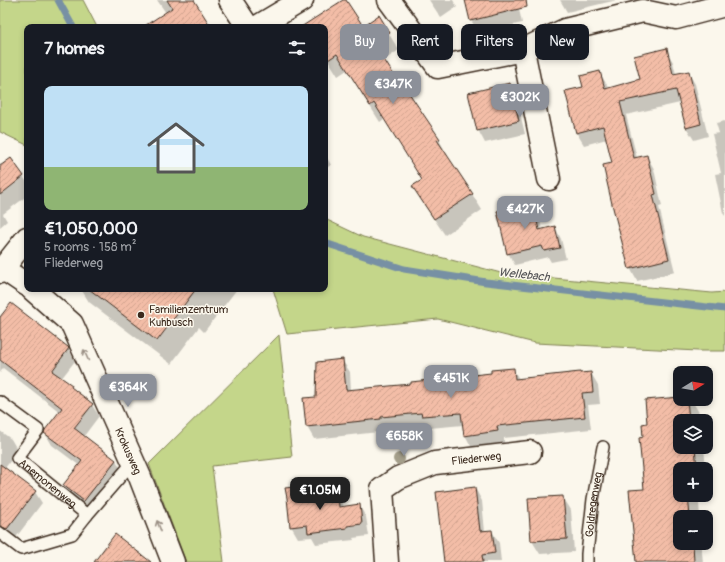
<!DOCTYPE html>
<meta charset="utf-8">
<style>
:root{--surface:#171b24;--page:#20242c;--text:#f1f3f6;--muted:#9ea1a6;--line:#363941;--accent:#8c9099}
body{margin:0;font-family:Pangolin,sans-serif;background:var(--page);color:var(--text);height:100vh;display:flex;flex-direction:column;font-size:15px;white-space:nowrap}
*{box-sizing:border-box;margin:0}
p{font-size:13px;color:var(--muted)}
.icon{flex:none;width:22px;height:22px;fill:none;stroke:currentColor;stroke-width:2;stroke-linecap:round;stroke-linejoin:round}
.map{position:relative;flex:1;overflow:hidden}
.sheet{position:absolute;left:24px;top:24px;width:304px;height:268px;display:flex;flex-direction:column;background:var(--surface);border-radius:8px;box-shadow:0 2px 6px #0003}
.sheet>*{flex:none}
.guide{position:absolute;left:340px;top:24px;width:325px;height:36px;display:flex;gap:8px}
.needle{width:26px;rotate:79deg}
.fabs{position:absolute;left:673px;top:366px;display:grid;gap:8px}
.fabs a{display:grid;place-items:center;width:40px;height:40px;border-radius:8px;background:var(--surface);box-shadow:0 2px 6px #0003;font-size:20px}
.price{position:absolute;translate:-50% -34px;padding:0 9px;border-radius:8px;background:var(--accent);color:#fff;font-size:13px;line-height:26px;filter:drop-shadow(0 1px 2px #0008)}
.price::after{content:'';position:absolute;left:50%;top:24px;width:12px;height:9px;margin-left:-6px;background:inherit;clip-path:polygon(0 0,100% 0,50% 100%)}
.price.active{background:#222;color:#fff}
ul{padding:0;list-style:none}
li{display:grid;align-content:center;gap:8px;height:212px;padding:0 20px}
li+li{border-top:1px solid var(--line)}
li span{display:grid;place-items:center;height:124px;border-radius:8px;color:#555}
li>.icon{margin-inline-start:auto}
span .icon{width:72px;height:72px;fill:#fffc;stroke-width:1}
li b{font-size:17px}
h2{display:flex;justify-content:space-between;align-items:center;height:48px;padding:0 20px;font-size:17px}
.chip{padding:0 14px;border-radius:8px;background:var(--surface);box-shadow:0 2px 6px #0003;font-size:14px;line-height:36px}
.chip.active{background:var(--accent);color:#fff}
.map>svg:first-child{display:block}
.green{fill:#c4d68a;stroke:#808054}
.shadow{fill:#0003}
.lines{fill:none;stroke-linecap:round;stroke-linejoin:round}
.stream{stroke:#7790a4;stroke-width:7}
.building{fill:url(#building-hatch);stroke:#3b2a1e}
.service-casing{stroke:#3b2a1e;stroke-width:14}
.minor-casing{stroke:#3b2a1e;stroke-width:25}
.service{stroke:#fbf7ec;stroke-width:11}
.minor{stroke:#fbf7ec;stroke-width:22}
.tree{fill:#a49e8a}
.oneway{stroke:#9b9085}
.poi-dot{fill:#3b2a1e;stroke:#fbf7ec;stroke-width:1.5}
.labels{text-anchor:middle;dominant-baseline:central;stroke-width:3;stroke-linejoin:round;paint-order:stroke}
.poi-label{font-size:11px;fill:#3b2a1e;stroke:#fbf7ec;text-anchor:start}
.street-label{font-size:11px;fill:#3b2a1e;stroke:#fbf7ec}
.water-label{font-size:12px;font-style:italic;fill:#545456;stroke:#fbf7ec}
</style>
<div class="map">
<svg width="725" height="562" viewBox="0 0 725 562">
<defs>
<pattern id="building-hatch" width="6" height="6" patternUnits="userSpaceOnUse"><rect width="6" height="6" fill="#f3bda7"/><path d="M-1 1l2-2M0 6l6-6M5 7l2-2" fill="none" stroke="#d1a38f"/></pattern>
</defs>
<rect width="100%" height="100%" fill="#fbf7ec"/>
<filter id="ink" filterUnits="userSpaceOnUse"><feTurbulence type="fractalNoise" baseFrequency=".025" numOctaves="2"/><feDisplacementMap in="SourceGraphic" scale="8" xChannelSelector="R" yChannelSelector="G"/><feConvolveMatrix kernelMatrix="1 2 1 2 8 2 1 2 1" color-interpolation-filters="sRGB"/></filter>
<g filter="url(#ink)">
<!-- green -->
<g class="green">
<polygon points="0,0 83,0 97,27 27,27 27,145 0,132"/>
<polygon points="325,219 363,237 501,273 712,293 725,292 725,351 698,351 535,343 438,319 287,334 273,289 325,289"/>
<polygon points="279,335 292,457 212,466 224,562 186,562 149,464"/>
</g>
<!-- shadow -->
<g class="shadow">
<polygon points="157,0 193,0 210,27 162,27 166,13"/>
<polygon points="345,0 363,27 378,17 399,50 383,61 400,87 403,85 439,140 448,156 447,156 472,194 482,210 445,235 423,203 414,186 423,180 384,119 380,122 347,70 338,76 325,55 325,27 308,27"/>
<polygon points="429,0 453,0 457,7 441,18"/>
<polygon points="466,0 517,0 522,23 478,33 471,20"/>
<polygon points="560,0 617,0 567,12"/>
<polygon points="666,50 673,62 676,74 688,72 695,84 708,136 694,140 686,127 680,103 626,115 637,158 647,156 654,169 662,206 659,207 675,272 637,281 630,268 613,164 607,139 584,145 576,132 584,87 600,73 607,85 608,89 641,80"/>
<polygon points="509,85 516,97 525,134 485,143 478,130"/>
<polygon points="725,121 725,216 723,213 715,174 721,173 712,134 719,133 716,123"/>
<polygon points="325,154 331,165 325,169"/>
<polygon points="10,160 27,182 27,196 3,214 7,221 0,227 0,163 2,166"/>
<polygon points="532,204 539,215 542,230 555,227 561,239 566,259 551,262 548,257 515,265 508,253"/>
<polygon points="81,289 237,289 204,332 199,327 171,364 89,302"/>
<polygon points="0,318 68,348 75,361 61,379 71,386 73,390 92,405 99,416 84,436 116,460 122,472 91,512 71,496 64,485 80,466 52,445 45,433 60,412 3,368 0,373"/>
<polygon points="342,360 350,372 351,391 413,385 492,374 513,369 519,379 591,373 598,385 600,404 588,405 591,429 504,438 504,444 472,448 465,435 463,425 430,428 428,425 388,429 388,431 314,439 307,427 317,398"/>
<polygon points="680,398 680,399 691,399 701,416 701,421 680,421 680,447 704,447 706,469 680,469 680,495 706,495 706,471 707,477 708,479 711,502 699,503 700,517 680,517 680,543 701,543 703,562 637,562 646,490 644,438 648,424"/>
<polygon points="0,431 11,439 18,451 5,468 35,492 42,503 14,540 0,534"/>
<polygon points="310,487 315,494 324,493 326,497 337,496 344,507 359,505 366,517 369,536 353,538 354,540 316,544 312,537 298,538 291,526"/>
<polygon points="475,488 482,501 485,532 492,531 499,543 501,562 445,562"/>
<polygon points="563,497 571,510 574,552 540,554 532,541"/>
</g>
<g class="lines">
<!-- stream -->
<g class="stream">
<polyline points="58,0 73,27"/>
<polyline points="325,243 404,269 486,282 725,309"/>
</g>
</g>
<!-- building -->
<g class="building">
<polygon points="167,0 194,0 211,27 143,27 172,8"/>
<polygon points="343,0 346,0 363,26 379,15 390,33 374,44 401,86 403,84 440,139 437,140 473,194 434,219 412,186 422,180 374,103 370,106 337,54 325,62 325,27 301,27"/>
<polygon points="465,0 526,0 527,7 470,21"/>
<polygon points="667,48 673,74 689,71 701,124 686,128 676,90 620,102 634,158 647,155 656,194 653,195 669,259 629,269 612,204 603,165 612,163 603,126 576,133 565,91 583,87 580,76 600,71 605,89 640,79 634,56"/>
<polygon points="510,83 519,121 477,131 468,93"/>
<polygon points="11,158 24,176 0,195 0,166"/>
<polygon points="533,203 539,230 555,226 560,248 544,251 542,246 507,254 497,211"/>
<polygon points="89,289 196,289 157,341"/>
<polygon points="11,303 68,347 69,348 52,371 72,385 71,387 93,404 74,428 116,460 84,501 63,485 82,461 44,433 45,430 62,408 0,360 0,317"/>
<polygon points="343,359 346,390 411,384 411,382 491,373 491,370 514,368 515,379 580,372 580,373 591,372 593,392 582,393 585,417 497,426 498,431 464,436 461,413 422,416 421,413 381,417 381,419 306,427 303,398 316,397 317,362"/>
<polygon points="680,397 680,399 687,399 689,421 680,421 680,447 695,447 697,469 680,469 680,495 688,495 690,517 680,517 680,543 693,543 694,562 636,562 629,490 644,489 639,438 643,437 642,424 647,423 645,400"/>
<polygon points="0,464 36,491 7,529 0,526"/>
<polygon points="311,485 312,493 324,492 325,496 338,495 339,507 360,504 362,524 347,526 347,528 308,533 307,525 290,527 287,498 285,488"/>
<polygon points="475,487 480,531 492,530 495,553 482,555 483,562 444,562 436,492"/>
<polygon points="563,496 567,539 531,541 528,498"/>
<polygon points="115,534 151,562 94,562"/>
</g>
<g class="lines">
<defs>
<g id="service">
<path id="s1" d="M0,402l38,28 -21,28 70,57"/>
<polyline points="0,533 21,549 72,534 87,515 133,462"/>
<path id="s2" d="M587,562v-8l6,-55 10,-52"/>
</g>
<g id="minor">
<polyline points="230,0 248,27"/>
<polyline points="389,0 438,67 523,50 565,30 643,11 676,18 725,5"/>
<polyline points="257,27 302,0"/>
<polyline points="523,50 549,179"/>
<polyline points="2,268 27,285"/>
<polyline points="0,272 27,238"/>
<path id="s3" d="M32,289l40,35 68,153 33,85"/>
<path id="s4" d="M387,562l-5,-73 16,-11 37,-15 95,-11"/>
</g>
</defs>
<!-- service casing -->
<use href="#service" class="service-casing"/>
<!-- minor casing -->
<use href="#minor" class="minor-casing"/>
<!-- service -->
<use href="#service" class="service"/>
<!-- minor -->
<use href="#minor" class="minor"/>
</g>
<!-- trees -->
<circle class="tree" cx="399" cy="459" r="6"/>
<!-- one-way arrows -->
<defs><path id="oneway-shaft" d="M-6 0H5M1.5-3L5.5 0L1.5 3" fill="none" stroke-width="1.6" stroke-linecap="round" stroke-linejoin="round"/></defs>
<g class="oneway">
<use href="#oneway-shaft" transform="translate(86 355) rotate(-114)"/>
<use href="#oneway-shaft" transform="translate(159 526) rotate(-111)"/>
</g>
</g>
<!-- markers -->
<circle class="poi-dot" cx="141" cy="315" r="4"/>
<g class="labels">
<!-- poi labels -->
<g class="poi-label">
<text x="149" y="309">Familienzentrum<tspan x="149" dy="13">Kuhbusch</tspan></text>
</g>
<!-- street labels -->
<g class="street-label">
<text stroke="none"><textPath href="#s3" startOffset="192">Krokusweg</textPath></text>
<text stroke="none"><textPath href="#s4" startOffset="174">Fliederweg</textPath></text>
<text stroke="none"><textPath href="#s1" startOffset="122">Anemonenweg</textPath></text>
<text stroke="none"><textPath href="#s2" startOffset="58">Goldregenweg</textPath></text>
</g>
<!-- water labels -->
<g class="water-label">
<text transform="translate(524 275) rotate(6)">Wellebach</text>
</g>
</g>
</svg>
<div class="fabs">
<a><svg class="needle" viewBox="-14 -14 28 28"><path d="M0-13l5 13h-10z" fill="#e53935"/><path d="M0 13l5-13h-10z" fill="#9ea1a6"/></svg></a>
<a><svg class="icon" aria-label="layers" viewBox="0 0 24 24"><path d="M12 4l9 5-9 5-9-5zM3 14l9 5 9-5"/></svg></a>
<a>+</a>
<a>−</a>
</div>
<b class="price" style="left:393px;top:105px">€347K</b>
<b class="price" style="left:520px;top:118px">€302K</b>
<b class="price" style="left:525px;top:230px">€427K</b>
<b class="price" style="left:451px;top:399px">€451K</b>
<b class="price" style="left:128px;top:408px">€364K</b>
<b class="price" style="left:404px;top:457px">€658K</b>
<b class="price active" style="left:320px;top:511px">€1.05M</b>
<div class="guide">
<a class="chip active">Buy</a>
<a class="chip">Rent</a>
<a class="chip">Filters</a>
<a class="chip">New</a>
</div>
<section class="sheet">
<h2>7 homes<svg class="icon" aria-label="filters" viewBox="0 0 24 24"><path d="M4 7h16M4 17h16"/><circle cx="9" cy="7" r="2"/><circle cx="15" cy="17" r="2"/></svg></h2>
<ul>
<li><span style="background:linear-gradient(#bfe0f5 65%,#8fb573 0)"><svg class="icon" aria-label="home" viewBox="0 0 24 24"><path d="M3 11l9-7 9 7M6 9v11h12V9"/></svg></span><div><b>€1,050,000</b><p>5 rooms · 158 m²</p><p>Fliederweg</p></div></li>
</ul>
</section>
</div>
